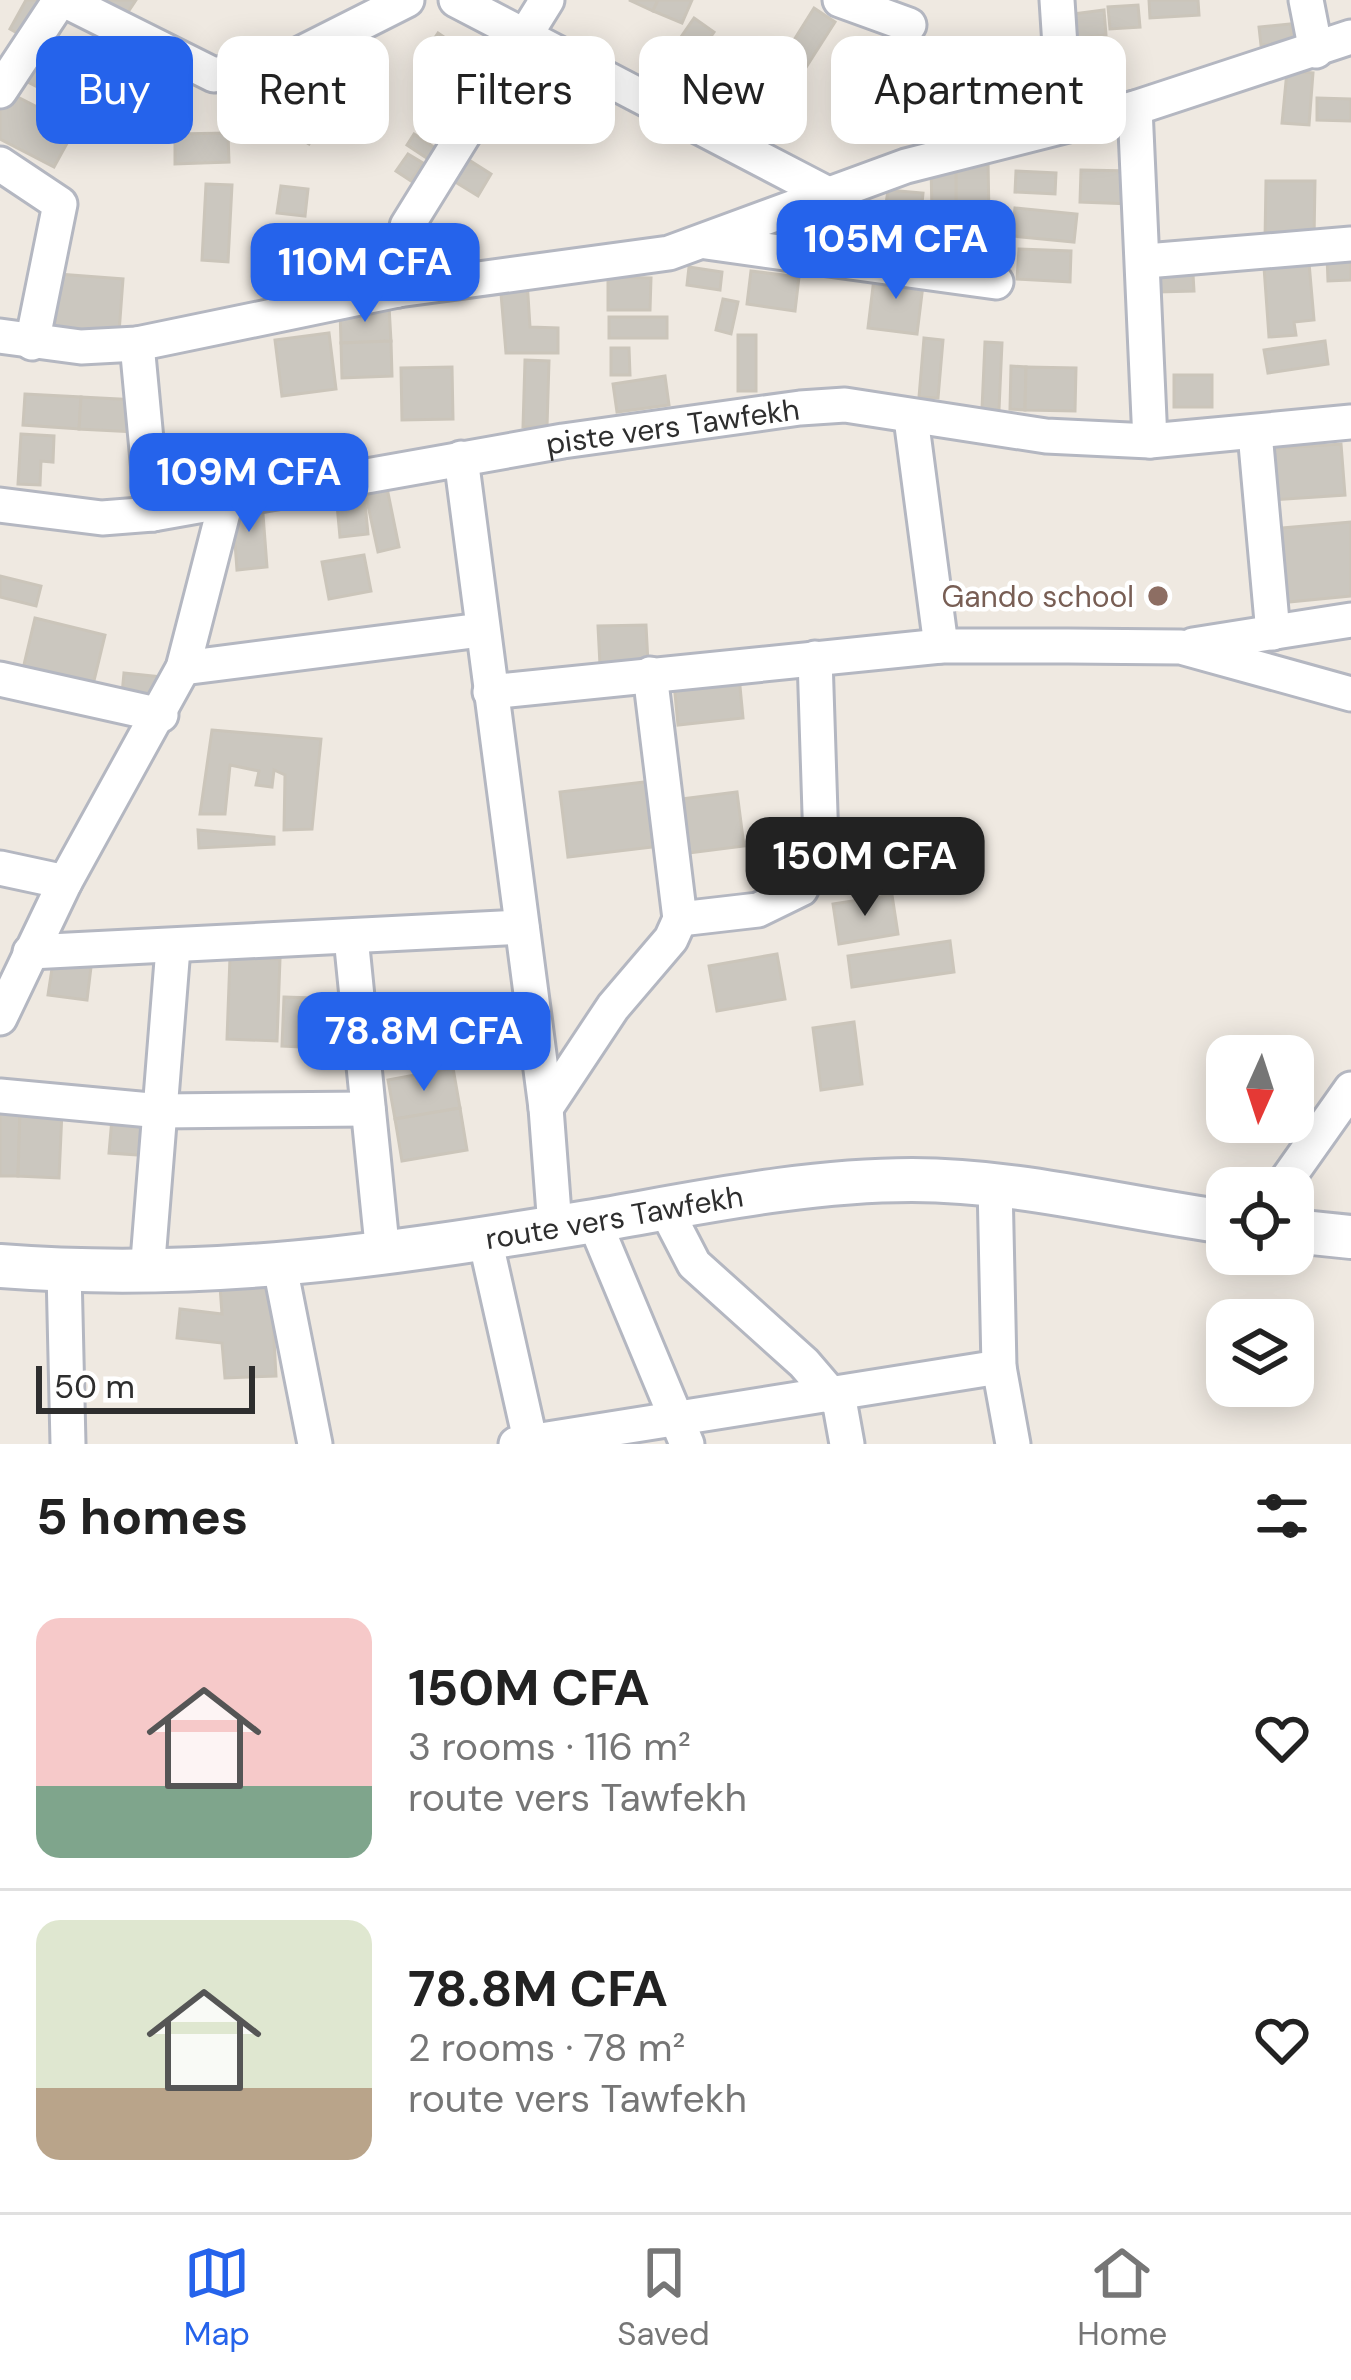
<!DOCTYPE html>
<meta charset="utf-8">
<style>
:root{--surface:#fff;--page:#f6f6f6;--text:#222;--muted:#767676;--line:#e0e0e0;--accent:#2563eb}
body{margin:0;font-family:"DM Sans",sans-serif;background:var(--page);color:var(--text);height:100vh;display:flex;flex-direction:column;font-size:45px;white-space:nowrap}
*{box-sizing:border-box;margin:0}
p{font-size:39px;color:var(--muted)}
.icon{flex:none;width:66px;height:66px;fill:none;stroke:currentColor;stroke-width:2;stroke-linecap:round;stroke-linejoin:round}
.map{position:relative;height:1444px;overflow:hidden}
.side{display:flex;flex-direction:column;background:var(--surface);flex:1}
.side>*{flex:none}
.guide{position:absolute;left:36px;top:36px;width:1281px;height:108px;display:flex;gap:24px}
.needle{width:78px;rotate:183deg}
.tools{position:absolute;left:1206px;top:1035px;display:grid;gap:24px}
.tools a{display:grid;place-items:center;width:108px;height:108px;border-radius:24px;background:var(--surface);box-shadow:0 6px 30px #0003;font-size:60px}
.scale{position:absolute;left:36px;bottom:30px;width:219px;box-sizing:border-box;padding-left:12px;border:6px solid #2e2e2e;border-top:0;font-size:33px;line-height:42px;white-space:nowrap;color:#2e2e2e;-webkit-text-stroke:9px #fff;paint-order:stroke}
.price{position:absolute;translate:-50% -102px;padding:0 27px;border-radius:24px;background:var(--accent);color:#fff;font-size:39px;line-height:78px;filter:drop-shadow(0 3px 6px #0008)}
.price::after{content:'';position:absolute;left:50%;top:72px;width:36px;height:27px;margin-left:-18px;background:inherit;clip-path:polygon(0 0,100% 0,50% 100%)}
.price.on{background:#222;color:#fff}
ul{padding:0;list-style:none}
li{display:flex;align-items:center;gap:36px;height:300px;padding:0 36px}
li+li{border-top:3px solid var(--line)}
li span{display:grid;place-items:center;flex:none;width:336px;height:240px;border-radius:24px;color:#555}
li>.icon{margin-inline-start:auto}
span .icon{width:144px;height:144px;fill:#fffc;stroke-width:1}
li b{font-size:51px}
h2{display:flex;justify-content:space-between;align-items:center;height:144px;padding:0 36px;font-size:51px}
.pill{padding:0 42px;border-radius:24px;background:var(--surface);box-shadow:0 6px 30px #0003;font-size:42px;line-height:108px}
.pill.on{background:var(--accent);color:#fff}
.dock{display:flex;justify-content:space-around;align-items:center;height:168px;border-top:3px solid var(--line);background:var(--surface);font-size:33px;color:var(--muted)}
.dock a{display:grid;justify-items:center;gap:6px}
.dock .on{color:var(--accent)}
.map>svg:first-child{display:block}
.building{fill:#cbc7bf;stroke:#cbc5ba;stroke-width:3}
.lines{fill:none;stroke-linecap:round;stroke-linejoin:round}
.minor-casing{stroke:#b4b7c1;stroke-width:39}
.tertiary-casing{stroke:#b4b7c1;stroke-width:48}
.minor{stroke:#fff;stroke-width:33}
.tertiary{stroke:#fff;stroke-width:42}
.education-dot{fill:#8d6e63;stroke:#fff;stroke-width:4.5}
.labels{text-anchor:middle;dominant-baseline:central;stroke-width:9;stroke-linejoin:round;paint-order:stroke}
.street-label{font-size:30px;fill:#2e2e2e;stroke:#fff}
.education-label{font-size:30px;fill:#785e54;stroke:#fff;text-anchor:end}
</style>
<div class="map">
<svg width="1351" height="1444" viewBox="0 0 1351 1444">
<rect width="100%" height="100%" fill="#efe9e1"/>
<!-- building -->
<g class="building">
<polygon points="26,0 45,0 24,37 10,29"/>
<polygon points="101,0 136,0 126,15"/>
<polygon points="629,0 658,0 653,11"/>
<polygon points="658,0 692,0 682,23 653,11"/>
<polygon points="1149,0 1198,0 1199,15 1150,18"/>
<polygon points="1138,5 1140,27 1110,29 1108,7"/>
<polygon points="814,8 835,22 805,69 784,56"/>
<polygon points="1104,10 1106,35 1068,39 1065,15"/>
<polygon points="694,18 714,32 672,92 652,79"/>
<polygon points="1291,24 1292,42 1261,45 1259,27"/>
<polygon points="438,33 473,57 464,70 429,46"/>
<polygon points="1088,43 1091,77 1074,78 1071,45"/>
<polygon points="136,50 154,60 132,103 113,92"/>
<polygon points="747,58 770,74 738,121 715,106"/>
<polygon points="32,64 69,84 61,99 24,80"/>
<polygon points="975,64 977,89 931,92 929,67"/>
<polygon points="1287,71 1313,73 1309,125 1282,123"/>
<polygon points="6,91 76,127 54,167 0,139 0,102"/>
<polygon points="259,92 318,127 309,144 248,109"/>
<polygon points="1317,98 1351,99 1351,121 1317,120"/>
<polygon points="228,133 229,162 175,164 175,134"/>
<polygon points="414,134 435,148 428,159 407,145"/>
<polygon points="458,153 491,174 478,196 444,175"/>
<polygon points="408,154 423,163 411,181 396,171"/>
<polygon points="988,161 989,216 956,217 956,162"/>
<polygon points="931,162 956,162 956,217 932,217"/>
<polygon points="1081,170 1132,171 1131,204 1080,202"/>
<polygon points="1016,171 1056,173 1055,194 1015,192"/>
<polygon points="1266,181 1315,181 1314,240 1265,240"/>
<polygon points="206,184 232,185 228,262 202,260"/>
<polygon points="281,186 308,189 305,216 277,213"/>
<polygon points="888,190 923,193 921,215 885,211"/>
<polygon points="866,194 866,212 840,213 840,195"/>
<polygon points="1015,208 1077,214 1074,242 1012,236"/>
<polygon points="883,217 937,226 932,250 879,241"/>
<polygon points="837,220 871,221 871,240 837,239"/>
<polygon points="371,246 374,280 315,285 312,252"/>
<polygon points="1019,249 1071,251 1070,282 1017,279"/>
<polygon points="1351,254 1351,280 1328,281 1327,256"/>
<polygon points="1309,263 1314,320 1294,322 1296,335 1269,337 1264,267"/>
<polygon points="689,267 722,272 720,290 687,285"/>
<polygon points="875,270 924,277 917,334 868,328"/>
<polygon points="751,271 799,277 795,311 747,304"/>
<polygon points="58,274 123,279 119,333 55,328"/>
<polygon points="1193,274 1194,291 1158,292 1158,275"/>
<polygon points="608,277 651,278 650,310 608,310"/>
<polygon points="527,280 530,327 558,328 558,353 506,353 500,282"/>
<polygon points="723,299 738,302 731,334 716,330"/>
<polygon points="389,306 391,341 341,343 340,309"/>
<rect x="609" y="317" width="58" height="21"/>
<polygon points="329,333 336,389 282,396 275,340"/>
<rect x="738" y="335" width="18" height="56"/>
<polygon points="924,338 943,340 938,398 919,397"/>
<polygon points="391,341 392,376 342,378 341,343"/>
<polygon points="1325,341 1328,364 1268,373 1264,350"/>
<polygon points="985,342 1002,343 999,410 982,409"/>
<polygon points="611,348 629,348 630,375 611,375"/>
<polygon points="525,360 549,361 547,427 523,427"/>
<polygon points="1011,366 1026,367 1025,410 1010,409"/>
<polygon points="452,367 453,419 402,420 401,368"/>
<polygon points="1026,367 1076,368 1075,411 1025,410"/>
<rect x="1174" y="375" width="38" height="32"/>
<polygon points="665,376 669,405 617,412 613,384"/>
<polygon points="25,394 81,397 79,429 23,425"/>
<polygon points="81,397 137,400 135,432 79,429"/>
<polygon points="21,434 54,436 53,462 41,461 40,485 18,484"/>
<polygon points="1341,444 1345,495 1272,500 1268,449"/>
<polygon points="386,483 399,547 378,552 364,487"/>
<polygon points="364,492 368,534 340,537 336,494"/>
<polygon points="262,501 267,567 237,570 232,502"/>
<polygon points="1351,522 1351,596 1278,603 1271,529"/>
<polygon points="364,555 371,591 329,599 322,562"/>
<polygon points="0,576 41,586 36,606 0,597"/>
<polygon points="35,618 105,635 92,689 22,673"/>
<polygon points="646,625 648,663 600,665 598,626"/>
<polygon points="124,673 163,677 160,698 122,694"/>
<polygon points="739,676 743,718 678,725 674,683"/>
<polygon points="212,730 321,739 312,829 284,830 285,775 274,770 272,787 256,785 259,771 230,765 225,814 200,814"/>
<polygon points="653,781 661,846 568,857 560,792"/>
<polygon points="737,792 744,846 688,853 681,799"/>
<polygon points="198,830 274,837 274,844 199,848"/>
<polygon points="922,841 927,869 836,885 831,857"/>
<polygon points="892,895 898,934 839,944 833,904"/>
<polygon points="950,941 954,972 852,987 848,956"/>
<polygon points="777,954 785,999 717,1011 709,966"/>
<polygon points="230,957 280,959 277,1041 227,1039"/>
<polygon points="53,962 91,967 87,1000 48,995"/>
<polygon points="284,997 345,999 344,1049 282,1046"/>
<polygon points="854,1022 862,1084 821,1090 813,1028"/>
<polygon points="453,1068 460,1108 395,1119 388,1080"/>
<polygon points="460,1108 467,1150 402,1161 395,1119"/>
<polygon points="0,1109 20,1110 18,1176 0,1176"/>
<polygon points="20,1110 62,1111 59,1178 18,1176"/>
<polygon points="112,1118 153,1121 151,1156 109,1153"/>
<polygon points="271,1283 276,1376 225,1378 222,1343 177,1338 180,1309 222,1314 220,1286"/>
</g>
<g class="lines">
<defs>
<g id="minor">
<polyline points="64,0 214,75 296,56 407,0"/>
<polyline points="456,0 824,192"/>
<polyline points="840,0 909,25"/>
<polyline points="1057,0 1065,123"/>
<polyline points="1306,0 1316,51"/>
<polyline points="0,91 60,0"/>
<polyline points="1135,108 1150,441"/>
<polyline points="0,164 60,204 32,343"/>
<polyline points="706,242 996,282"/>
<polyline points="1146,261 1351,244"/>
<polyline points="398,290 407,226 547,0"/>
<polyline points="0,336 81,347 137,344 398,290 669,253 906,166 1135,108 1351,37"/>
<polyline points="137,344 153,514"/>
<polyline points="911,418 941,646"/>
<polyline points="1255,433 1273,633"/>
<polyline points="461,458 546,1108 555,1227"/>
<path id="s1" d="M0,505l102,13 51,-4 410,-73 237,-33 45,-3 201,31 104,5 201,-19"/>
<polyline points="1193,645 1351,620"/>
<polyline points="183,668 481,630"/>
<polyline points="0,679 161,715"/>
<polyline points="490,692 941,646 1068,646 1181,647 1351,694"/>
<polyline points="0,868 65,882"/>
<polyline points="680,919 758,910 801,889 821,844 815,658"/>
<polyline points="351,937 383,1255"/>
<polyline points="30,952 522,927"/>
<polyline points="0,1018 65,882 183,668 226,501"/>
<polyline points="0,1096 161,1111 368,1109"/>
<polyline points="546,1108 613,1007 671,939 680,919 650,674"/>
<polyline points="995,1184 999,1367 1013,1444"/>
<polyline points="1281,1188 1351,1089"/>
<polyline points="665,1208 694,1264 804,1363 840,1405 847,1444"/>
<polyline points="594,1221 687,1444"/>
<polyline points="485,1239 531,1444"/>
<polyline points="280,1267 315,1444"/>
<polyline points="64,1271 68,1444"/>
<polyline points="147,1273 173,948"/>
<polyline points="516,1444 999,1367"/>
</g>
<g id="tertiary">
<polyline points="1293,1231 1351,1237"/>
<path id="s2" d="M0,1266c206,16 386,-11 588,-44 106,-18 215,-42 324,-42 106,0 210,28 315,42"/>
</g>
</defs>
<!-- minor casing -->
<use href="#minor" class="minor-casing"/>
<!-- tertiary casing -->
<use href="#tertiary" class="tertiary-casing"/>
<!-- minor -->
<use href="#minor" class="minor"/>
<!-- tertiary -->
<use href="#tertiary" class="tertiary"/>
</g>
<!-- markers -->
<circle class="education-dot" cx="1158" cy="596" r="12"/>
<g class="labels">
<!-- street labels -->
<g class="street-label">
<text stroke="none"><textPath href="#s1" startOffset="681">piste vers Tawfekh</textPath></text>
<text stroke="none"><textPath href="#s2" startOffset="618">route vers Tawfekh</textPath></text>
</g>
<!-- education labels -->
<g class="education-label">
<text x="1134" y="596">Gando school</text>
</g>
</g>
</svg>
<div class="tools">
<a><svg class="needle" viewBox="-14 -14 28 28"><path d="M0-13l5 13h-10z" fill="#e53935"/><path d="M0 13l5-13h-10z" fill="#767676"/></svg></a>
<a><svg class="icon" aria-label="locate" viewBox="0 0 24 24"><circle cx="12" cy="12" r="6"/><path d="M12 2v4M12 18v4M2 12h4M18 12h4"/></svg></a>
<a><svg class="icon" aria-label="layers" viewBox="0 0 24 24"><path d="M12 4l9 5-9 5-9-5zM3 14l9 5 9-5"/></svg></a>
</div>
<div class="scale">50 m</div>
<b class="price" style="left:896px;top:302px">105M CFA</b>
<b class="price" style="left:365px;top:325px">110M CFA</b>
<b class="price" style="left:249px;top:535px">109M CFA</b>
<b class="price on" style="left:865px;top:919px">150M CFA</b>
<b class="price" style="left:424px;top:1094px">78.8M CFA</b>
<div class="guide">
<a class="pill on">Buy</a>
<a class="pill">Rent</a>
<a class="pill">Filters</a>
<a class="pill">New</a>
<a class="pill">Apartment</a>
</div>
</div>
<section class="side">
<h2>5 homes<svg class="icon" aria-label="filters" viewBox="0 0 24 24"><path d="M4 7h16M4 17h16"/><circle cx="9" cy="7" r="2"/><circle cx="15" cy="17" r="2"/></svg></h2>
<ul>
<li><span style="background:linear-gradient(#f6c9c9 70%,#7fa58c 0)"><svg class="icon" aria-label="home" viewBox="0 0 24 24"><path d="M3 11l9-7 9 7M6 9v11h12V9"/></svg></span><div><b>150M CFA</b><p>3 rooms · 116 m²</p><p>route vers Tawfekh</p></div><svg class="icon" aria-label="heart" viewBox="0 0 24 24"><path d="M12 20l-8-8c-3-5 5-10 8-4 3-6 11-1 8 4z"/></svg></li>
<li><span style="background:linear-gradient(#dfe7d0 70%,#b9a48a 0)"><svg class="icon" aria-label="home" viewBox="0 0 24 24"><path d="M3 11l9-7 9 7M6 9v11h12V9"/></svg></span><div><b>78.8M CFA</b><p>2 rooms · 78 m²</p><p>route vers Tawfekh</p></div><svg class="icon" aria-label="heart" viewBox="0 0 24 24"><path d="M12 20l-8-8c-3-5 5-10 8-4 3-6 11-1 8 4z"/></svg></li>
</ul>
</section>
<nav class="dock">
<a class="on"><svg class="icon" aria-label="map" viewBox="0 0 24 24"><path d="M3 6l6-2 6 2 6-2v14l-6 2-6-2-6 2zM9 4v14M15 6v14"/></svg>Map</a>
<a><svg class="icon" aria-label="saved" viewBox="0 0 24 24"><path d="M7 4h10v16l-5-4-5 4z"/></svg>Saved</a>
<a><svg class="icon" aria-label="home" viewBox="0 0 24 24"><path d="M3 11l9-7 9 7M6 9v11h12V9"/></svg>Home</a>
</nav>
